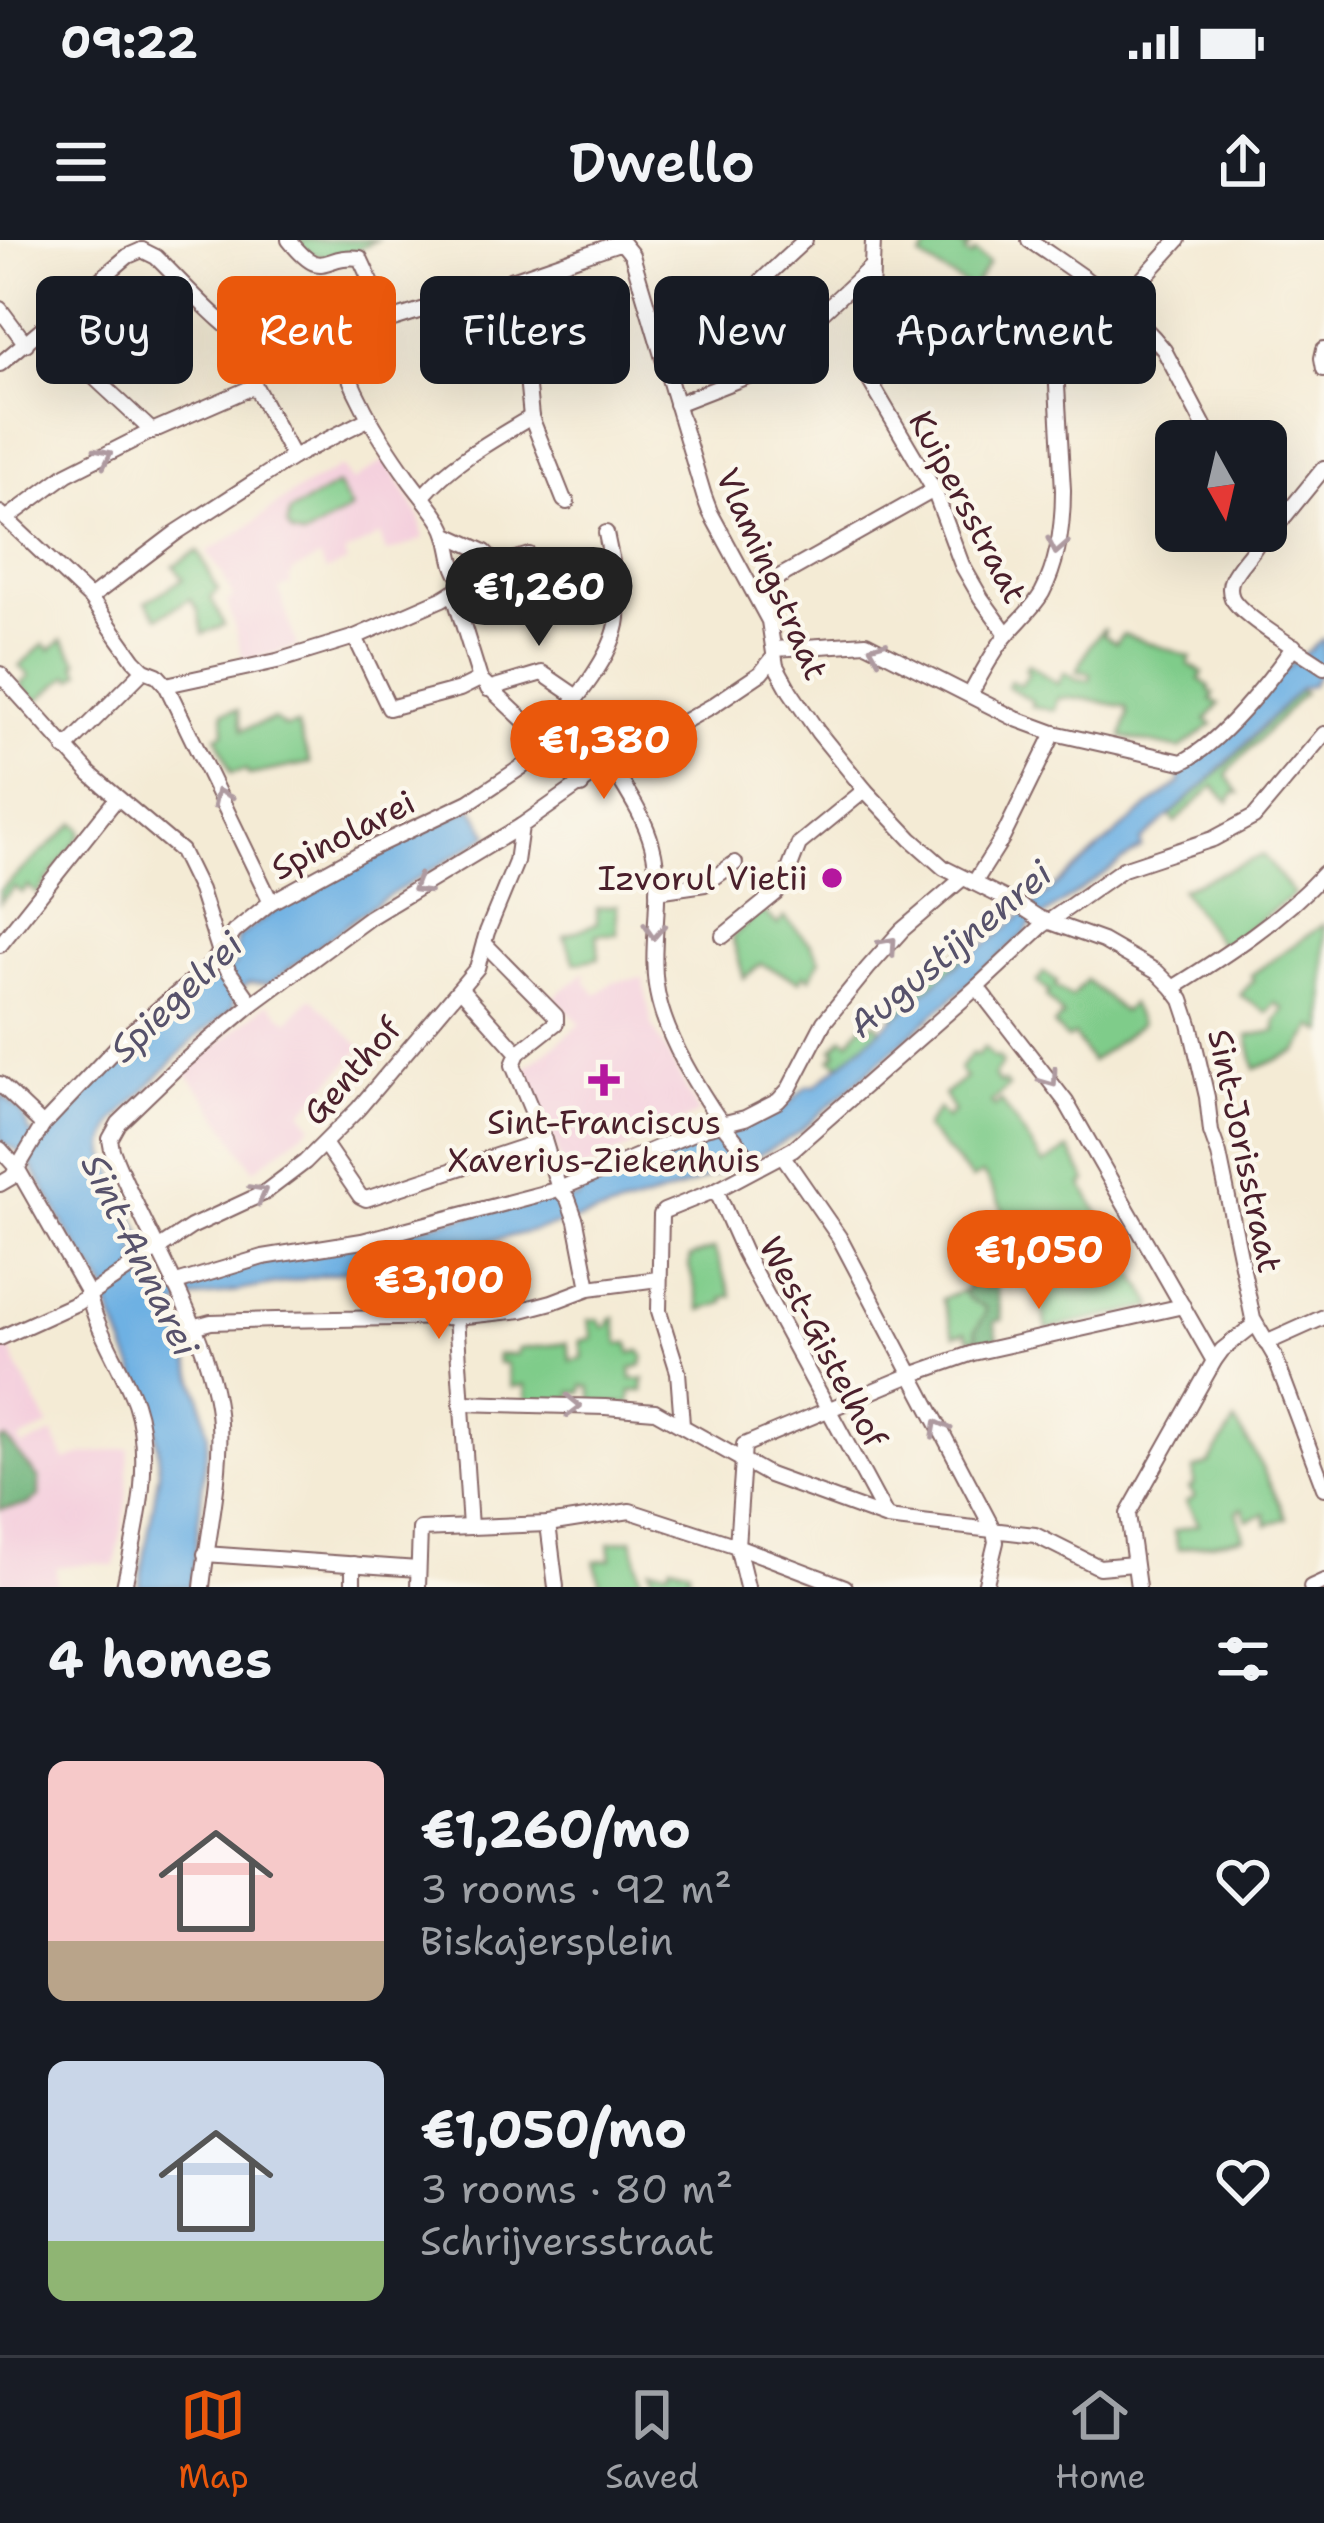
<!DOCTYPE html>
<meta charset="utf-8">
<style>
:root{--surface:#171b24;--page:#20242c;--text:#f1f3f6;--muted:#9ea1a6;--line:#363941;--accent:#ea580c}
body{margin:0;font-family:"Shantell Sans",sans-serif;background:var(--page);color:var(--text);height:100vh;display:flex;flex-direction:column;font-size:45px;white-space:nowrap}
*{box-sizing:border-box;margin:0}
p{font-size:39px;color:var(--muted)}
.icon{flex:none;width:66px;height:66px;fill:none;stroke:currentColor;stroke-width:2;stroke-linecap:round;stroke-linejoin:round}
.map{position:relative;height:1347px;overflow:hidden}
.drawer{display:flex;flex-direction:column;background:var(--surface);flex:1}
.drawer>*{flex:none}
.guide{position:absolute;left:36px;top:36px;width:1254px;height:108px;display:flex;gap:24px}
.needle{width:78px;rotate:172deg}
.controls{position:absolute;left:1155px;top:180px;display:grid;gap:24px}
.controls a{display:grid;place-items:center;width:132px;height:132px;border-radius:18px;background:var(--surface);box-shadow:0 12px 48px #0002;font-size:60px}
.price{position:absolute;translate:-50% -102px;padding:0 27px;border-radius:42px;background:var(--accent);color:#fff;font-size:39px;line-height:78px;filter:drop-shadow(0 3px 6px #0008)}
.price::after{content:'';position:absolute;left:50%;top:72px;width:36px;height:27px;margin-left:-18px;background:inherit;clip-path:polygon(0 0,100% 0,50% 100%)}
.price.active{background:#222;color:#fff}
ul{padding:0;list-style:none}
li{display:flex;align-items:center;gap:36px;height:300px;padding:0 48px}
li span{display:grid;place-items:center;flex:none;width:336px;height:240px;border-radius:18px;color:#555}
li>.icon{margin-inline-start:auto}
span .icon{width:144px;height:144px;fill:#fffc;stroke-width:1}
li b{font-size:51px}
h2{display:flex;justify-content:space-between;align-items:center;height:144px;padding:0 48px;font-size:51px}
.chip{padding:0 42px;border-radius:18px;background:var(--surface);box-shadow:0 12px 48px #0002;font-size:42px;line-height:108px}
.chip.active{background:var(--accent);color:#fff}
.status{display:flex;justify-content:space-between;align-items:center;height:84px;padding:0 60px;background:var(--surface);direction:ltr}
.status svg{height:33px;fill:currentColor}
header{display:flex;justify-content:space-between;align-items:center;height:156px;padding:0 48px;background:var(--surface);font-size:54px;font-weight:600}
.menu{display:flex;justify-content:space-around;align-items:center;height:168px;border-top:3px solid var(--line);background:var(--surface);font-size:33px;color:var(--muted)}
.menu a{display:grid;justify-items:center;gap:6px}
.menu .active{color:var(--accent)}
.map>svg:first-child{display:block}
.built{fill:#f4cfdd}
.green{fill:#7fcc8a;stroke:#64765a;stroke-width:3}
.forest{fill:#67b076;stroke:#586850;stroke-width:3}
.water{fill:#6eb1e3;stroke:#5c6887;stroke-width:3}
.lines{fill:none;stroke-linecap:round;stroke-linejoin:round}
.minor-casing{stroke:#866666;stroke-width:18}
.minor{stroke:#fff;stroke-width:14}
.oneway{stroke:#ae9aa0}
.poi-dot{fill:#b5179e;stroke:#fbf7ec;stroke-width:4.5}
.labels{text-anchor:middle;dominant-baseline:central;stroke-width:9;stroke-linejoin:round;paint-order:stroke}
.street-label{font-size:33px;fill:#4a1f2b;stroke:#fbf7ec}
.poi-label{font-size:33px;fill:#4a1f2b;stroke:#fbf7ec;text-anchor:end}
.water-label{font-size:36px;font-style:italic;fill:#57526b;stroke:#fbf7ec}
</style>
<div class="status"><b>09:22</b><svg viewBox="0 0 49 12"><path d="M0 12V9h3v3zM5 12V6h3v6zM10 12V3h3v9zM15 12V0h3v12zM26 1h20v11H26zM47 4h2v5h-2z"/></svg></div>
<header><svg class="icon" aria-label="menu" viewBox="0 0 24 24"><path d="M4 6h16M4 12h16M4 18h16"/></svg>Dwello<svg class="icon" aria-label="share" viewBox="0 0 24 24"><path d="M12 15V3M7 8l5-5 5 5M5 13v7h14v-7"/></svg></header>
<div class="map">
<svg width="1324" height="1347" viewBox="0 0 1324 1347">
<rect width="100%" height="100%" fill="#fbf7ec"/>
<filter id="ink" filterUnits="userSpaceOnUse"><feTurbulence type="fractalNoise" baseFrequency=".00833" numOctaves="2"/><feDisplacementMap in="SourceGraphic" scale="24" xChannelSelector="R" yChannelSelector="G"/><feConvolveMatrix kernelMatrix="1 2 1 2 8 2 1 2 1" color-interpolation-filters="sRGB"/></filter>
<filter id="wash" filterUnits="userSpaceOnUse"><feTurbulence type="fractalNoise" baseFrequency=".004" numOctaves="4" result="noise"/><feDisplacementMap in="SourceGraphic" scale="48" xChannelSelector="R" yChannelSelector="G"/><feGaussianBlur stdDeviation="2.7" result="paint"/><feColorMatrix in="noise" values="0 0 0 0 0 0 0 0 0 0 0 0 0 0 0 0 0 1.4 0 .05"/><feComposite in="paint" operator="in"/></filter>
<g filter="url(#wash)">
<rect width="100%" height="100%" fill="#f4ebd5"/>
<!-- built -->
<g class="built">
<polygon points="386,219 420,278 423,299 386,313 380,295 344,314 347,322 326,331 319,318 292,332 293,335 289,337 291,344 279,349 297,407 244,421 227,361 233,358 223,335 207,312 245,289 290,255 341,227 352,242"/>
<polygon points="585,732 586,742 596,755 613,742 643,738 652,785 699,873 565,939 555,903 522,831 581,784 554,757"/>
<polygon points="311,757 362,808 302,872 312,885 254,930 206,857 184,832 268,763 288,781"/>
<polygon points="10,1107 17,1126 49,1186 19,1200 22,1207 53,1194 65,1221 81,1215 129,1208 126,1267 115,1326 96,1323 56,1327 57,1347 0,1347 0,1109"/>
</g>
<!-- green -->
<g class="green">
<path d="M295,0h81c-28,16 -58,29 -81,0z"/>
<polygon points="942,0 953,0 964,7 969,1 972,3 965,13 970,17 975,12 989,23 972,49 921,18 931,2 938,6"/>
<polygon points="1003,62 1032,80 1028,90 1024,89 1021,96 1025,99 1019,112 995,95 994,88 989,84"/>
<polygon points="337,245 351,269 304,297 292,293 287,286 290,272"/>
<polygon points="198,311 218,350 211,358 224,385 203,394 198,370 190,359 158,377 146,362 183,339 174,326"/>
<polygon points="1103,389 1105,390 1103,395 1116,403 1123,394 1191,417 1188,424 1203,433 1199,439 1210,447 1209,451 1214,454 1211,460 1219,464 1206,480 1213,484 1180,509 1122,497 1128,474 1126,467 1085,459 1058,458 1055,470 1052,470 1031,466 1032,461 1007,446 1010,441 1021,445 1029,433 1025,429 1028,424 1058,444 1064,432 1077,439 1090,440 1091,433 1077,431 1090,405"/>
<polygon points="62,400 78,422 75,425 81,433 73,439 69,435 37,461 21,445 30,436 19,426 44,404 50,410"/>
<polygon points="1299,450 1304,453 1228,532 1227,536 1239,553 1235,553 1229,562 1214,546 1175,582 1170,576 1229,523"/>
<polygon points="238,470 242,490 274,479 285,487 297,485 310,523 249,535 246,530 231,533 217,496 224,493 223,472"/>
<polygon points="75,583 81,589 81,595 37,654 28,646 22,653 14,647 0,663 0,650"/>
<polygon points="1263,615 1294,655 1222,707 1181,649"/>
<polygon points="617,665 617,694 597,694 599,718 575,723 564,696 597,683 597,668"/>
<polygon points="762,670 778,685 784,677 811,704 820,720 810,738 804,734 800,741 761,724 744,738 732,697"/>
<polygon points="1324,684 1324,792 1314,786 1298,811 1255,829 1248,796 1276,791 1276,781 1284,769 1275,763 1267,773 1240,755 1254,740 1251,735"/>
<polygon points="958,712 963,719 895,777 888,769 944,717 948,720"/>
<polygon points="1044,732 1057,741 1055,747 1072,757 1086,740 1123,772 1131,764 1141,784 1091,822 1074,795 1067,799 1054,785 1063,776 1046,756 1049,752 1037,742"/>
<polygon points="865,782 870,786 875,782 881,789 842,825 831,819 837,813 833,809 843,797 849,801"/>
<polygon points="984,807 995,819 998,817 1003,823 994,836 1000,844 1004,842 1008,847 991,863 995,867 1001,861 1044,924 1069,909 1087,941 1082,945 1154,1067 1047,1089 1030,1020 986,938 982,934 972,939 925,888 938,869 946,878 954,872 944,855 966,838 959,829 973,813 977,816"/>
<polygon points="714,1009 732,1056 723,1058 724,1063 701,1070 689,1026 690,1017"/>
<polygon points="971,1037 986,1048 996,1044 1002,1080 994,1082 998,1099 978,1104 976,1098 969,1099 966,1092 954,1095 942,1059 968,1049 966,1039"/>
<polygon points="615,1078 619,1104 629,1103 631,1113 640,1111 644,1116 642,1125 631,1129 632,1139 644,1139 643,1151 631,1151 630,1164 593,1163 590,1147 583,1146 582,1152 572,1152 571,1162 527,1161 525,1145 511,1147 506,1123 498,1123 497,1115 517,1114 518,1109 567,1103 571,1121 583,1118 580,1101 593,1098 588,1080 598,1079 604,1088 610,1085 610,1080"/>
<polygon points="1235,1182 1253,1210 1287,1278 1267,1285 1265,1274 1247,1280 1243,1268 1237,1271 1244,1297 1178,1309 1174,1291 1199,1284 1186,1262 1195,1257 1189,1248 1194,1245 1194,1229 1209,1223"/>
<polygon points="632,1299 643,1347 621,1347 618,1344 600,1346 595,1321 611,1319 609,1303"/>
<polygon points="671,1324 689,1329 689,1339 699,1341 698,1347 655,1347 650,1328 669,1330"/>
</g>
<!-- forest -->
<g class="forest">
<polygon points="971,1037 986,1048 996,1044 1002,1080 994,1082 998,1099 979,1104 975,1090 985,1076 986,1068 969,1059 963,1051 969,1049 966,1039"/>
<polygon points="6,1199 39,1239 39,1257 27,1265 0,1269 0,1200"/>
</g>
<!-- water -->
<path class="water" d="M1324,399v28l-13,19 -10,2 -92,92 -68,61 1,6 -113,79 -4,8 -227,199c-92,56 -196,82 -300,106 -101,23 -203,42 -305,60l-21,9 29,91 7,36 -15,138 -3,14h-51l20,-115 -1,-25 -4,-27 -41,-102 -7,-18 1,-9 -38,-57 -38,-69 -1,-7 -30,-17v-48l22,19 7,20 13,7 105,-115 60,-49h13l15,-10 2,-27 61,-44 174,-87 17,28 -122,74 -98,75 -20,-1 -15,11 -2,15 -39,31 -79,82 -9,23 1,9 36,81 -7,20 26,36 3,1 54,-19 327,-75 12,3 21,-3 3,-6 200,-81 26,-25h8l148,-127 33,-22 153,-131 31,-23v-9l112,-111z"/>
</g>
<g filter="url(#ink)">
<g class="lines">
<defs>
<g id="minor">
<path d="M289,0c35,44 33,13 71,18l28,61"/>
<polyline points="873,0 868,138 934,250 962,325 981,358 1007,394"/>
<path d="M1029,0c46,32 100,65 135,110l48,91"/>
<polyline points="623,4 632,15 704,256 710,272 769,381 776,426 790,451 818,492 865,550 911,599 944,628 1022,667 1039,678 1103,701 1157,732 1173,748 1182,760 1190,784 1207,857 1211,892 1219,914 1253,1079 1274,1115 1324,1248"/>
<path d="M142,10l14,7c25,24 75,81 105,91 33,12 304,-87 355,-104h7"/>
<polyline points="512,39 522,88 531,177 564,260 567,262"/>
<polyline points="761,41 805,0"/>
<polyline points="1126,57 1178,0"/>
<polyline points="0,69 26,104"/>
<polyline points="46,86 82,126 152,191"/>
<path d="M335,95c14,54 41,98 73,143 11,16 24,29 34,46 12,20 5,43 24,60"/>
<polyline points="1324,109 1322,118 1324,129"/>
<polyline points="0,124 128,16 142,10"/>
<polyline points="676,164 758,132 872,26"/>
<path d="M423,256c29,-34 70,-56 108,-79"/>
<polyline points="0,273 90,358 134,420 144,430 157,435 166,445 271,662"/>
<polyline points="6,279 67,234 152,191 255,146 293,217"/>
<polyline points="1266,290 1280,282 1324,228"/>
<path d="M1262,291c-4,19 -22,31 -30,48 -3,7 -3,12 0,19 10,19 72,55 92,69"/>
<polyline points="448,295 485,312 497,325"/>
<polyline points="754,351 934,250"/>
<polyline points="453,352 480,439 552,507 581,546"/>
<polyline points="90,358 177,292 293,217 368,179"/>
<polyline points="355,397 389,468 460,449 480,439"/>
<path d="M775,409l91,-6 150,76 38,14 128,29c38,-18 87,-81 112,-116"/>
<polyline points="0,434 91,535 181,611 200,650 220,713 228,730 252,764"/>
<polyline points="166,445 277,421 355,397 442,359 497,325 529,315"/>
<polyline points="488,449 542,433 577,457"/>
<path d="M970,455c11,-20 21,-40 35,-58 12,-15 27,-27 37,-44 17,-32 21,-68 21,-103l-8,-139 3,-18 25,-56"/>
<path d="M543,498c25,-29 71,-80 75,-120 2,-28 -7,-58 -12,-85"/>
<polyline points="65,509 144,430"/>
<path d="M610,523c15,26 34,52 42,82 14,51 -6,105 7,156 9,37 32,76 53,108 13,21 31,38 44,59"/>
<polyline points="974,643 1003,597 1054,493"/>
<polyline points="657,651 705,644 735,623"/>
<polyline points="723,696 776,653 784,643 799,604 865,550"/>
<polyline points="0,705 117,558"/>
<polyline points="977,747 1066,862 1214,1121"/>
<path d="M1173,748c53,-33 109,-69 151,-115"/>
<polyline points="461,749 518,813 556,783 556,776 484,703"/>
<polyline points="518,813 513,825 544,900 559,949 568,959 576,981 589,1048"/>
<polyline points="0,844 43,885"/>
<polyline points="325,905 360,956 366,959 544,900"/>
<path d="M0,909l17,19 71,125c9,39 33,72 47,110 19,57 1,128 -11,184"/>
<polyline points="783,916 839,997 994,1291 996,1302 985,1347"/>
<polyline points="0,944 12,937 43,885 130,793 211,725 234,692 271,662 359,614 469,562 552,507"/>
<polyline points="559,949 705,888 745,878 778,861 789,849 824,782 868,728 902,690 963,638"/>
<polyline points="716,950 744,1013 887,1278"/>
<polyline points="173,1044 263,1017 362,1001 552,951"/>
<polyline points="456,1077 470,1287"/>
<polyline points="193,1087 211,1082 276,1080 456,1077 522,1070 552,1062 589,1048 658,1039"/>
<polyline points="0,1098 77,1063 191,987 264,953 305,922 358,869 477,728 487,692 516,622 521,586"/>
<polyline points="1266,1103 1324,1077"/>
<polyline points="461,1163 605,1167 655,1171 769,1235 887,1278 1035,1295 1099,1327 1134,1324"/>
<polyline points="682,1184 678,1132 659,1071 661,975 664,971 716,950 793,909 977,747 1042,686 1123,629 1213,599 1254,577 1324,494"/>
<polyline points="548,1284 556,1347"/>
<polyline points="205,1314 418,1329"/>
<path d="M202,1347c6,-53 20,-111 17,-164 -6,-91 -75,-188 -107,-273l-2,-11 9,-16 57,-55 76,-64 118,-87 151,-91 89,-63 102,-57 49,-33 13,-16"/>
<polyline points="353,1347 353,1324"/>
<polyline points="418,1347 420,1289 548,1284 630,1271 737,1306 845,1347"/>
<polyline points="747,1347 737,1306 744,1205 911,1135 973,1113 1183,1066"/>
<polyline points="1138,1347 1128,1274 1214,1121 1222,1110 1255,1084"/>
<polyline points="1311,1347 1324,1341"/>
</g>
</defs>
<!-- minor casing -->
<use href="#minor" class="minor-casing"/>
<!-- minor -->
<use href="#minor" class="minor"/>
</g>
<!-- one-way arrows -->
<defs><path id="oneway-chevron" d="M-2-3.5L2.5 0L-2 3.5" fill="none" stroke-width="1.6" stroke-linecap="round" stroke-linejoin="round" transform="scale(3)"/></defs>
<g class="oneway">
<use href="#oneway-chevron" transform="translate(104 216) rotate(-26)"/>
<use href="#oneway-chevron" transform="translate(1057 306) rotate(101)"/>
<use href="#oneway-chevron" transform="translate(877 410) rotate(-158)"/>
<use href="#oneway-chevron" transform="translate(221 557) rotate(-116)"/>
<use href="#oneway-chevron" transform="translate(420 646) rotate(149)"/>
<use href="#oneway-chevron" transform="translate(654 691) rotate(93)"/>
<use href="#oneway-chevron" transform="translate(889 705) rotate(-48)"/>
<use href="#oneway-chevron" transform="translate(1050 839) rotate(54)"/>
<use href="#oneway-chevron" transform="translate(259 953) rotate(-29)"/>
<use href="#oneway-chevron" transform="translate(573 1166) rotate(1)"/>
<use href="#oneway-chevron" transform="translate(939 1188) rotate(-118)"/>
</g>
</g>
<!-- markers -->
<g class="poi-dot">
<circle cx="832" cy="638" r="12"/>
<path d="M598 822h12v12h12v12h-12v12h-12v-12h-12v-12h12z"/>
</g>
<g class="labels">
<!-- street labels -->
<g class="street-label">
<text transform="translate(968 267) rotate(62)">Kuipersstraat</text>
<text transform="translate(772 334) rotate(66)">Vlamingstraat</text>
<text transform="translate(343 595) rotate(-27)">Spinolarei</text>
<text transform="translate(352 831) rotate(-49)">Genthof</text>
<text transform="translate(1245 911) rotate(78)">Sint-Jorisstraat</text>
<text transform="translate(823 1102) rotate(62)">West-Gistelhof</text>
</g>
<!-- poi labels -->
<g class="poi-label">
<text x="808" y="638">Izvorul Vietii</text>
<text x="604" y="882" text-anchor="middle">Sint-Franciscus<tspan x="604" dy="38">Xaverius-Ziekenhuis</tspan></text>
</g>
<!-- water labels -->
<g class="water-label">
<text transform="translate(950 709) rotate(-40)">Augustijnenrei</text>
<text transform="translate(176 757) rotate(-44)">Spiegelrei</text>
<text transform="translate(140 1015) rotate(64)">Sint-Annarei</text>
</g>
</g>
</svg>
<div class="controls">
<a><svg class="needle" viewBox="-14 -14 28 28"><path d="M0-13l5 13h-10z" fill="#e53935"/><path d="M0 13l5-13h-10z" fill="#9ea1a6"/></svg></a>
</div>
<b class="price active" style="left:539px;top:409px">€1,260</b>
<b class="price" style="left:604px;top:562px">€1,380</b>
<b class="price" style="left:1039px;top:1072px">€1,050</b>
<b class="price" style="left:439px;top:1102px">€3,100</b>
<div class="guide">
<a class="chip">Buy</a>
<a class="chip active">Rent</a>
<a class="chip">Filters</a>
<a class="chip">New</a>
<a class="chip">Apartment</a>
</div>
</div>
<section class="drawer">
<h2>4 homes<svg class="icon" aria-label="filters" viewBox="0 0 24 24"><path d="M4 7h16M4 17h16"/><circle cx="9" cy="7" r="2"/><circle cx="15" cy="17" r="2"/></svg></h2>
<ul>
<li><span style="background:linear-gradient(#f6c9c9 75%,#b9a48a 0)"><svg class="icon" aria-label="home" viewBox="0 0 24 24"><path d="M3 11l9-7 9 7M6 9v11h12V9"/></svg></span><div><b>€1,260/mo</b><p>3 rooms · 92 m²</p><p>Biskajersplein</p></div><svg class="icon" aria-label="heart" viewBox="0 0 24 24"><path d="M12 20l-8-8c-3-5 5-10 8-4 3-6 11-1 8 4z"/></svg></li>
<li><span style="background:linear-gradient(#c9d6e8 75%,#8fb573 0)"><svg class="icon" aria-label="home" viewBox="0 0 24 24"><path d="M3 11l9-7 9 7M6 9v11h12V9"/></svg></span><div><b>€1,050/mo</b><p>3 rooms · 80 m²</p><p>Schrijversstraat</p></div><svg class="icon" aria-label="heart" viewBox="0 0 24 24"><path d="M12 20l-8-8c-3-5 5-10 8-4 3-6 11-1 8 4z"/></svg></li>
</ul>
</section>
<nav class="menu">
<a class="active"><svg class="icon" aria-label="map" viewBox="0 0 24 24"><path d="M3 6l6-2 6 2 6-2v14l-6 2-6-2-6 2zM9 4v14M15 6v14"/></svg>Map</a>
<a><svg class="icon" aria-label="saved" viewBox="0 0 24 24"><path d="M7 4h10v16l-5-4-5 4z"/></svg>Saved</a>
<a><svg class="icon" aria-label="home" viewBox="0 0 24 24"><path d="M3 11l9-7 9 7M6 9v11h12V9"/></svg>Home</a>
</nav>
